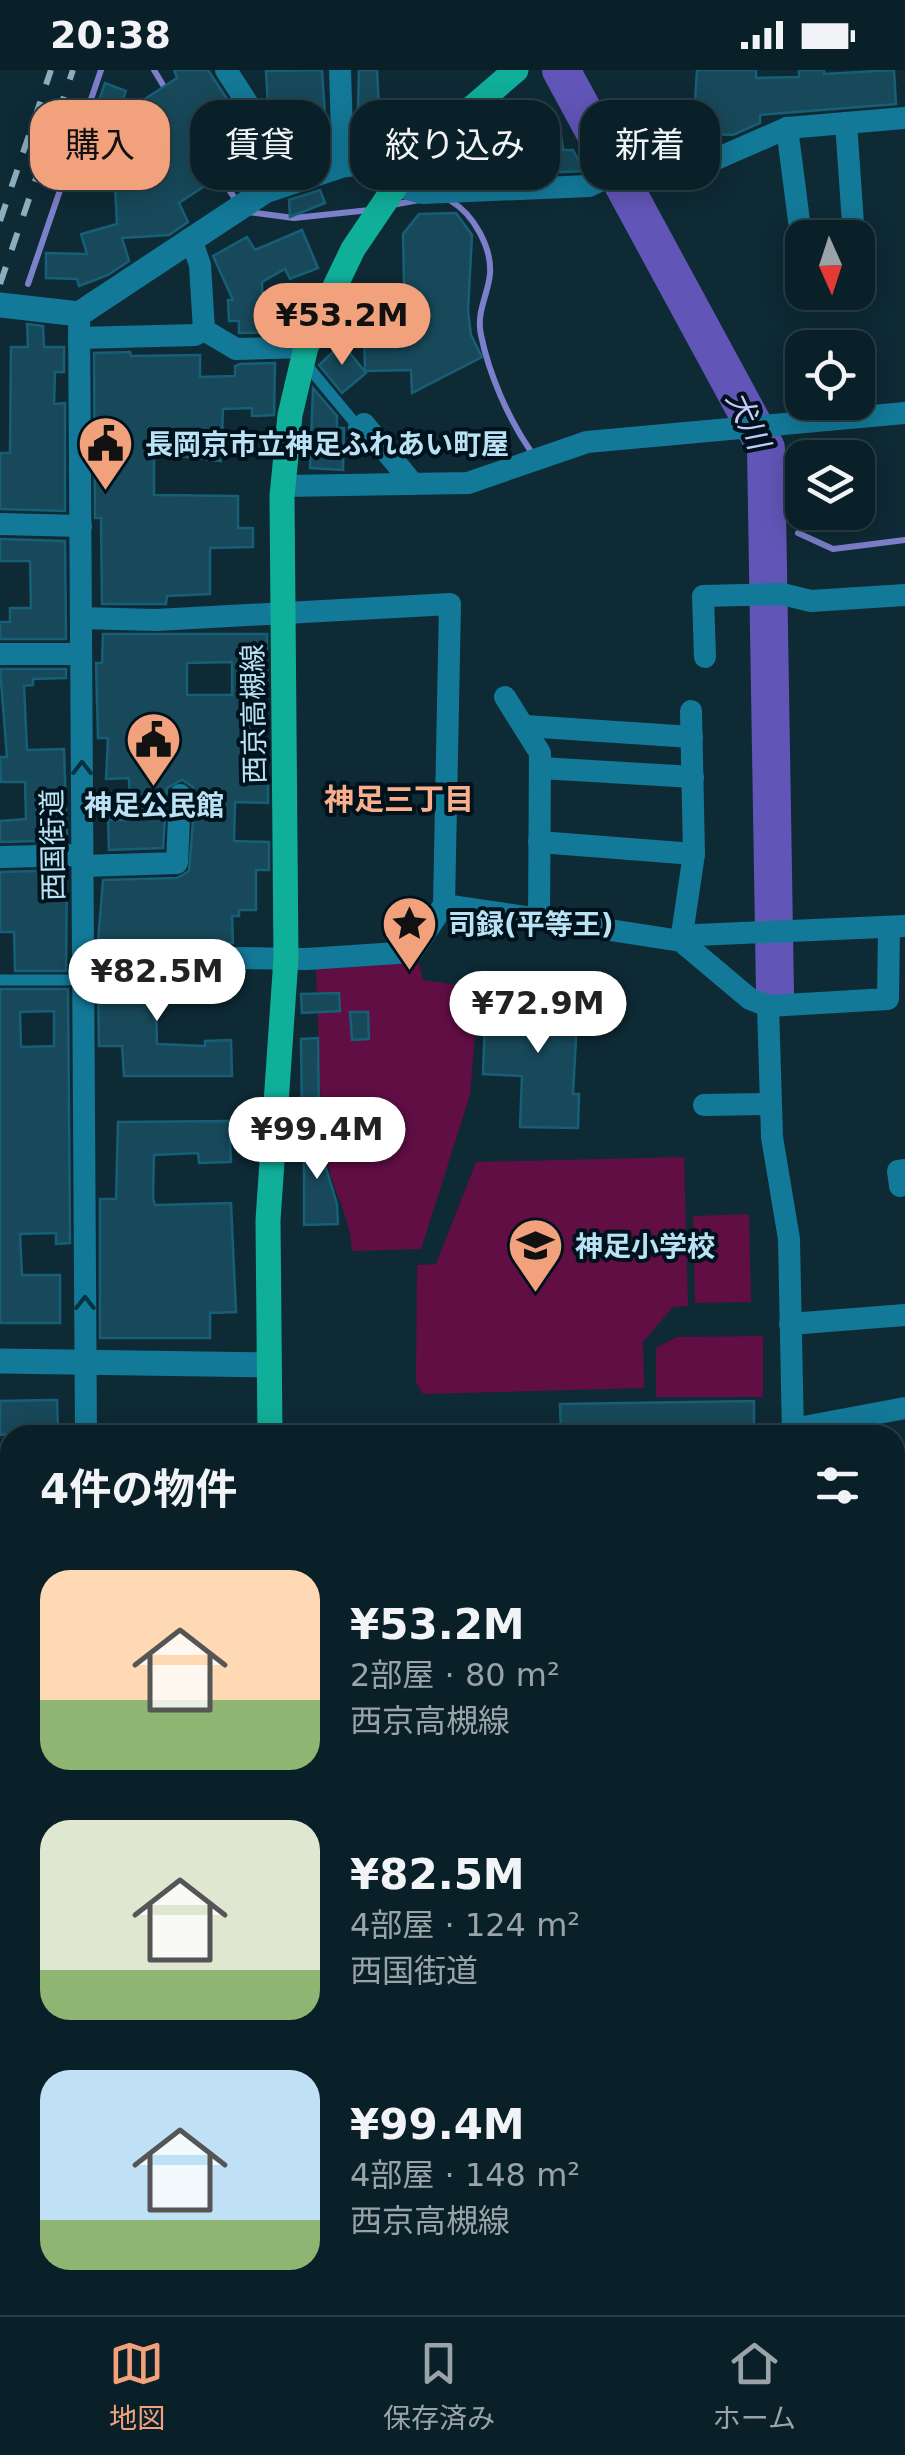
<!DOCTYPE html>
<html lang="ja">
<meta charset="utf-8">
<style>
:root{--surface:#0a2028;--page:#132830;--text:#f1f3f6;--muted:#99a3a8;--line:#2a3e45;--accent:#f1a17c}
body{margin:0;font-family:"DejaVu Sans","Noto Sans JP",sans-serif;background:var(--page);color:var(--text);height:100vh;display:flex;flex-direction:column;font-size:38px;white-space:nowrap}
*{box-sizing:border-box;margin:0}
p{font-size:32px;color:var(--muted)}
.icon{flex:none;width:55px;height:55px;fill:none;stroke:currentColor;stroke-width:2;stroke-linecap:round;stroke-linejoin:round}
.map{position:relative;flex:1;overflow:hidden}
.panel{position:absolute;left:0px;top:1355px;width:905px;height:890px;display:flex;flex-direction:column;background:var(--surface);border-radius:30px 30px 0 0;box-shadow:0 5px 25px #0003,0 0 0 2px var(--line)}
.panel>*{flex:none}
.top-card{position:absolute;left:30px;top:30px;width:845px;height:90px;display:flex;gap:20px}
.needle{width:65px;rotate:177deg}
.buttons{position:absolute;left:785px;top:150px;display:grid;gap:20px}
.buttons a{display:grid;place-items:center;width:90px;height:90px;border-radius:20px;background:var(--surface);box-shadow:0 5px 25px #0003,0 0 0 2px var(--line);font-size:50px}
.price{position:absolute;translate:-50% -85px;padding:0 22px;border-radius:35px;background:#fff;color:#222;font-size:32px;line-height:65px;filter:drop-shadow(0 2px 5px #0008)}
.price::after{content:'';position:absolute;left:50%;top:60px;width:30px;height:22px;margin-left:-15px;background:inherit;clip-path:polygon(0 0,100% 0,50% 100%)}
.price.active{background:var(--accent);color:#111}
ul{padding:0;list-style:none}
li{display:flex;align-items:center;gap:30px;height:250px;padding:0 40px}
li span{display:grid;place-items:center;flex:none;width:280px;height:200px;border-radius:30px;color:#555}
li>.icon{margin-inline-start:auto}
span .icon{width:120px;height:120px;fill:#fffc;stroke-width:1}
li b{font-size:42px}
h2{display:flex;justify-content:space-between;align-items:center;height:120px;padding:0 40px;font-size:42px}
.chip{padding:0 35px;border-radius:30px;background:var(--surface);box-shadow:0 5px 25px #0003,0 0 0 2px var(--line);font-size:35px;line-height:90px}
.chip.active{background:var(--accent);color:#111}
.status{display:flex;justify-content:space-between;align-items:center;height:70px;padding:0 50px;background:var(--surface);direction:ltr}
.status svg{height:28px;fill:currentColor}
.tab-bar{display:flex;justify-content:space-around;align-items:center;height:140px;border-top:2px solid var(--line);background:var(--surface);font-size:28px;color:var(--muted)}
.tab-bar a{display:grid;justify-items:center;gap:5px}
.tab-bar .active{color:var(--accent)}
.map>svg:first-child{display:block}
.green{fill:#610e45}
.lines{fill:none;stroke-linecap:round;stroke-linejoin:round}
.stream{stroke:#7c7fc9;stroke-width:6}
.river{stroke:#6155b7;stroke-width:38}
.building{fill:#17495a;stroke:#175f77;stroke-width:2.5;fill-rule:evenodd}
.lane{stroke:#137998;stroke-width:11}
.street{stroke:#137998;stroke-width:22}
.secondary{stroke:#137998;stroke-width:25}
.primary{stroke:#10af9a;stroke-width:25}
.rail{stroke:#8aaebe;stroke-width:6;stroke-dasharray:18 18;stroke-linecap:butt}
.oneway{stroke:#063141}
.labels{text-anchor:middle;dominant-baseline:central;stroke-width:8;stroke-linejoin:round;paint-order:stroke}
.poi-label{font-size:28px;font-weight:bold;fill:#bae2f4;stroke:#00121c;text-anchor:start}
.street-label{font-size:28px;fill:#bae2f4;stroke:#00121c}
.water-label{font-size:30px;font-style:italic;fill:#c9c8fc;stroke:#00121c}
.neighbourhood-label{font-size:30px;font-weight:bold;fill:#f9ae8c;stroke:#00121c}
</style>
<div class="status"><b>20:38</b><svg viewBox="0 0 49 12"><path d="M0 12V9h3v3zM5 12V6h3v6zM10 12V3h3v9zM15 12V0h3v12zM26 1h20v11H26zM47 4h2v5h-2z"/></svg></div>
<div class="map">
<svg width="905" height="2245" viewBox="0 0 905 2245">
<rect width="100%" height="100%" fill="#0e2a35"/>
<!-- green -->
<g class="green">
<path d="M418,890l5,20 56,8 -9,107 -49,154 -69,2c-1,-37 -24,-66 -27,-104 -7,-59 -6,-119 -9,-179z"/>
<polygon points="684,1087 688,1236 673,1237 643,1272 644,1318 423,1324 416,1312 417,1195 436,1194 476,1092"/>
<polygon points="749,1144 751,1232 695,1233 693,1146"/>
<polygon points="763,1266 763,1327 656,1327 656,1278 677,1267"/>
</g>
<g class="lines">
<!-- stream -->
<g class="stream">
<polyline points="154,0 166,20"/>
<polyline points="215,99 236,130"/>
<path d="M451,131c22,13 41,46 39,73 -2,21 -14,38 -9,61 8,39 27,83 49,115"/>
<polyline points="392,135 419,130"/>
<polyline points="248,142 294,148 370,140"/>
<polyline points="28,214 101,0"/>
<polyline points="798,463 833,479 905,470"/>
<polyline points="772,813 786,833"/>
</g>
<!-- river -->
<polyline class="river" points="561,0 766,378 775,923"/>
</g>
<!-- building -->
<g class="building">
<polygon points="174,0 208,0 233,38 229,40 262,84 253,91 262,105 242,117 230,99 179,133 188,152 169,165 122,168 129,191 108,205 79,216 77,209 46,208 46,183 87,184 81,164 117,154 115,114 80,102 101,44 95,42 105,13 126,21 109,68 162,65 140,32 177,8"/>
<polygon points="322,0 327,76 309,77 310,89 302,91 285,65 284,49 277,49 276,35 268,36 266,1"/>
<polygon points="359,0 377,0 379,39 388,38 390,63 379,64 371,72 357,73"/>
<polygon points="697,0 756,0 756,8 799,7 799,0 824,0 824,4 894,0 896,34 760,45 760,53 733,65 693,63"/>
<polygon points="541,38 546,38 555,56 560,56 563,80 573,80 584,101 472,106 470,61 495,42 510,41 512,52"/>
<polygon points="651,63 681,63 681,78 650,79"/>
<polygon points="320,120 325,133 290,147 289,130"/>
<polygon points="456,143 472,165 468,241 471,265 482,287 412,323 411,300 365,301 364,263 405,262 403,164 419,144"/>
<polygon points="302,160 318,198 290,209 285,199 262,212 263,253 296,252 295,262 239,263 239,251 229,251 228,230 233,230 213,186 247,167 255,180"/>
<polygon points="27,254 43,256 44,277 64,277 64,302 55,302 54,334 65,333 65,441 0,439 0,383 10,383 11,277 28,277"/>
<polygon points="342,273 366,303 342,323 319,295"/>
<polygon points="130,282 131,286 200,285 200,307 235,306 235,296 240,294 275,293 274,345 252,346 252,338 223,339 221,391 154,383 154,425 238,426 238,458 253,458 253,477 210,478 210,524 167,526 166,534 102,534 101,448 95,448 94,283"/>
<polygon points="313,318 337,346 337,358 344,358 343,400 310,398"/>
<polygon points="0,469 65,471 66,569 0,569 0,552 10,552 10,538 31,538 30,491 0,491"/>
<path d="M103,564h164v49h-9l-2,63v35l12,1v21l-33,-1 -1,39 35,1v28h-13v40h-17v6h-7l1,27 -135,-2 5,-61 74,-2 12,-7 6,-75 -2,-9 -11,-7 -15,8 -4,60 -54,2 -1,-30h22l-1,-42 -23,1 2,-41h-10l-2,-75h6zM232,592v33h-45v-32z"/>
<polygon points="0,599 66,599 66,608 33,609 33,615 24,616 27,680 64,679 67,770 0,772 0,751 26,749 25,712 1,712 0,687 7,687"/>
<polygon points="67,800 66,901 15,901 14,862 0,862 0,802"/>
<polygon points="104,901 231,903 232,920 156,924 156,941 157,974 205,976 205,971 231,970 232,1006 124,1006 122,976 99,976 98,914 105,913"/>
<polygon points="547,912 579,913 573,1024 579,1024 578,1058 520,1057 522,1006 483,1004 486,923 508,924 514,960 545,959"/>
<path d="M0,919h68l2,254 -14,1v-11l-36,1 2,41h38v48h-60zM54,941v35l-33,1 -1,-35z"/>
<polygon points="339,923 340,941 302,943 301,924"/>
<polygon points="350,942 368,942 369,969 352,970"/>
<polygon points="318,968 319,1049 302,1049 301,969"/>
<polygon points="229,1051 231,1092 199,1093 198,1083 154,1085 153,1128 155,1135 231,1133 236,1242 210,1243 210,1268 100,1268 100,1129 116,1129 118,1052"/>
<polygon points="322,1056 323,1088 337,1134 338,1154 304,1155 304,1057"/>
<polygon points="49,1330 57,1330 58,1359 0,1365 0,1331"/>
<polygon points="754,1331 754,1365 561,1365 560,1334"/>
</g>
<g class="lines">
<!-- lane -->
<g class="lane">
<polyline points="305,293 359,358"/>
<polyline points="0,910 84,910"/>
</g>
<!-- street -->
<g class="street">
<polyline points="226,0 296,109"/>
<polyline points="340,0 343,95"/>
<polyline points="846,53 854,168"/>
<polyline points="787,58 802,174"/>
<polyline points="396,116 422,123 589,116 636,94 707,93 787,58 905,48"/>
<polyline points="191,169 200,195 204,260 236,279 306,277"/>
<polyline points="79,244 86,1365"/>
<polyline points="79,268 195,265 204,260"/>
<polyline points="359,358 364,354 413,414"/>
<polyline points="283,416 468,413 587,372 905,343"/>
<polyline points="0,454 81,456"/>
<polyline points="81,548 156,550 450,534 444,835 412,882 307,889 84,886"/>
<polyline points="0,584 81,584"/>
<polyline points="705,587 703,526 782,524 811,531 905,525"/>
<polyline points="505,627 540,683 539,849 681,871 696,865 905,856"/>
<polyline points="691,641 694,784 681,871 750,929 768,936 772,1067 789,1169 793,1365"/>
<polyline points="525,656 692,667"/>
<polyline points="541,698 693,707"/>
<polyline points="539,772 694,784"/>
<polyline points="0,787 82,785"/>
<polyline points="83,796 177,793 180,725"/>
<polyline points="444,835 539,849"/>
<polyline points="768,936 888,929 889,857"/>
<polyline points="704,1035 770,1034"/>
<polyline points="900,1116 898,1101 905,1100"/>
<polyline points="790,1254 905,1245"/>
<polyline points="793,1359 905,1338"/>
<polyline points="895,1481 905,1480"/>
<polyline points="0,1949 10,1949"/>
<polyline points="895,2117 905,2117"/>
<polyline points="0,2207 10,2207"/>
<polyline points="98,2235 98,2245"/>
<polyline points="567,2235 567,2245"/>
<polyline points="394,2245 394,2235"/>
<polyline points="793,2245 795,2235"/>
</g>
<!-- secondary -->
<g class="secondary">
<polyline points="0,235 79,244 265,121 343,95 416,86"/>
<polyline points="0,1291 268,1295"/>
<polyline points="0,1651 10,1651"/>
<polyline points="895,1660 905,1661"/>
</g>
<!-- primary -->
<g class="primary">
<polyline points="270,1365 268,1150 286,888 282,426 290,345 306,277 353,179 416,86 516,0"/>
<polyline points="278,2235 278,2245"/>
</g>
<!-- rail -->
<g class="rail">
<polyline points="0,151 51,0"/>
<polyline points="0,214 73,0"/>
</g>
</g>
<!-- one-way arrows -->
<defs><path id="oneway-chevron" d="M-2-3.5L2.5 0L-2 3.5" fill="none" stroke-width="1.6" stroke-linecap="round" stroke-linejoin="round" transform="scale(2.5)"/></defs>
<g class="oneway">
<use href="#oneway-chevron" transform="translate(82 698) rotate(-90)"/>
<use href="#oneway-chevron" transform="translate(85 1233) rotate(-90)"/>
</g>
<!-- icons -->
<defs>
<symbol id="civic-pin" viewBox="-11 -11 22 30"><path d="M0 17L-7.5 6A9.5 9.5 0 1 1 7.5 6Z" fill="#f1a17c" stroke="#00121c"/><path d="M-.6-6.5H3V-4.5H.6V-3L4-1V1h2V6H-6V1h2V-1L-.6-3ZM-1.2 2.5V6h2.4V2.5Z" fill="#111"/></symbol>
<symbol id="sight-pin" viewBox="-11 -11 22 30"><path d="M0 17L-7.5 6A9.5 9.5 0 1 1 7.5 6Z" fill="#f1a17c" stroke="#00121c"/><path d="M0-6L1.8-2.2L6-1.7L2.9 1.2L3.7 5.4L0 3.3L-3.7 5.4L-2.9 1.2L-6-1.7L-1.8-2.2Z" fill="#111"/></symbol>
<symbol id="school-pin" viewBox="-11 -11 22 30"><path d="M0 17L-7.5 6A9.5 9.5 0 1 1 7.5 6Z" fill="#f1a17c" stroke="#00121c"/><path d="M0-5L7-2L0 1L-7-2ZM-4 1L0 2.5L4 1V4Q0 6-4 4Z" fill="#111"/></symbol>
</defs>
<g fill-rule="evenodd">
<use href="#civic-pin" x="74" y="342" width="63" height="86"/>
<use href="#civic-pin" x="122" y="638" width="63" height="86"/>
<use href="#sight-pin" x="378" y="822" width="63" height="86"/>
<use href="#school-pin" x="504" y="1144" width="63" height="86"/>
</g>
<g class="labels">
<!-- poi labels -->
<g class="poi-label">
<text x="145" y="374">長岡京市立神足ふれあい町屋</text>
<text x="154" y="735" text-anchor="middle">神足公民館</text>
<text x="448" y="854">司録(平等王)</text>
<text x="575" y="1176">神足小学校</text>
</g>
<!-- street labels -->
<g class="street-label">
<text transform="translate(254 644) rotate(-91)">西京高槻線</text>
<text transform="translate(53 775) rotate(-91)">西国街道</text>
</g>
<!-- water labels -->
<g class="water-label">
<text transform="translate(748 350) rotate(65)">犬川</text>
</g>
<!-- neighbourhood labels -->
<g class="neighbourhood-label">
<text x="399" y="729">神足三丁目</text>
</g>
</g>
</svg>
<div class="buttons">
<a><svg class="needle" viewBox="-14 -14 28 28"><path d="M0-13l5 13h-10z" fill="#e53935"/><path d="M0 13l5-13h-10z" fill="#99a3a8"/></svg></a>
<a><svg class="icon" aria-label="locate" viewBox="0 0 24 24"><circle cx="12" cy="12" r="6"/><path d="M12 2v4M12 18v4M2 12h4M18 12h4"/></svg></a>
<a><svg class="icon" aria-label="layers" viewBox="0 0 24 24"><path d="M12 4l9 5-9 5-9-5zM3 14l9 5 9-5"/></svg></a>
</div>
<b class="price active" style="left:342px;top:298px">¥53.2M</b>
<b class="price" style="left:157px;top:954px">¥82.5M</b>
<b class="price" style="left:538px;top:986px">¥72.9M</b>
<b class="price" style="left:317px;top:1112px">¥99.4M</b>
<div class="top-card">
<a class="chip active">購入</a>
<a class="chip">賃貸</a>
<a class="chip">絞り込み</a>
<a class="chip">新着</a>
</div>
<section class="panel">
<h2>4件の物件<svg class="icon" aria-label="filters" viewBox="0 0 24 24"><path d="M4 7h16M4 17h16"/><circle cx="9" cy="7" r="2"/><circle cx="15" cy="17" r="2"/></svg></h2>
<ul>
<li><span style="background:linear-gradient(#ffd9b3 65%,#8fb573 0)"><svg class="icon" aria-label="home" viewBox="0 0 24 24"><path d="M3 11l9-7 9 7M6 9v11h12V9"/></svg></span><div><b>¥53.2M</b><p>2部屋 · 80 m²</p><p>西京高槻線</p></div></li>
<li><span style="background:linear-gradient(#dfe7d0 75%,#8fb573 0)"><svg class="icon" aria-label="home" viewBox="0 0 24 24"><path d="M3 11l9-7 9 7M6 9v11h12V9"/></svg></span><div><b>¥82.5M</b><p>4部屋 · 124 m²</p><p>西国街道</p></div></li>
<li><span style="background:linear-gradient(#bfe0f5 75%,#8fb573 0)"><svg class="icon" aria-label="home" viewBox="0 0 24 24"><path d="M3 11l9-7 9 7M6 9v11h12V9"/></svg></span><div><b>¥99.4M</b><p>4部屋 · 148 m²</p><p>西京高槻線</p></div></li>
</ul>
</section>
</div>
<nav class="tab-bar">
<a class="active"><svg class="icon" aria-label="map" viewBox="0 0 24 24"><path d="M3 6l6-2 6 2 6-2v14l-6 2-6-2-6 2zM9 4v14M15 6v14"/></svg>地図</a>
<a><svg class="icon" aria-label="saved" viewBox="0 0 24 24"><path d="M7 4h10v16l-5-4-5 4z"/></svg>保存済み</a>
<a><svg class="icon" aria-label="home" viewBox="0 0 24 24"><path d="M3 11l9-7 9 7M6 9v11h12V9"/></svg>ホーム</a>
</nav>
